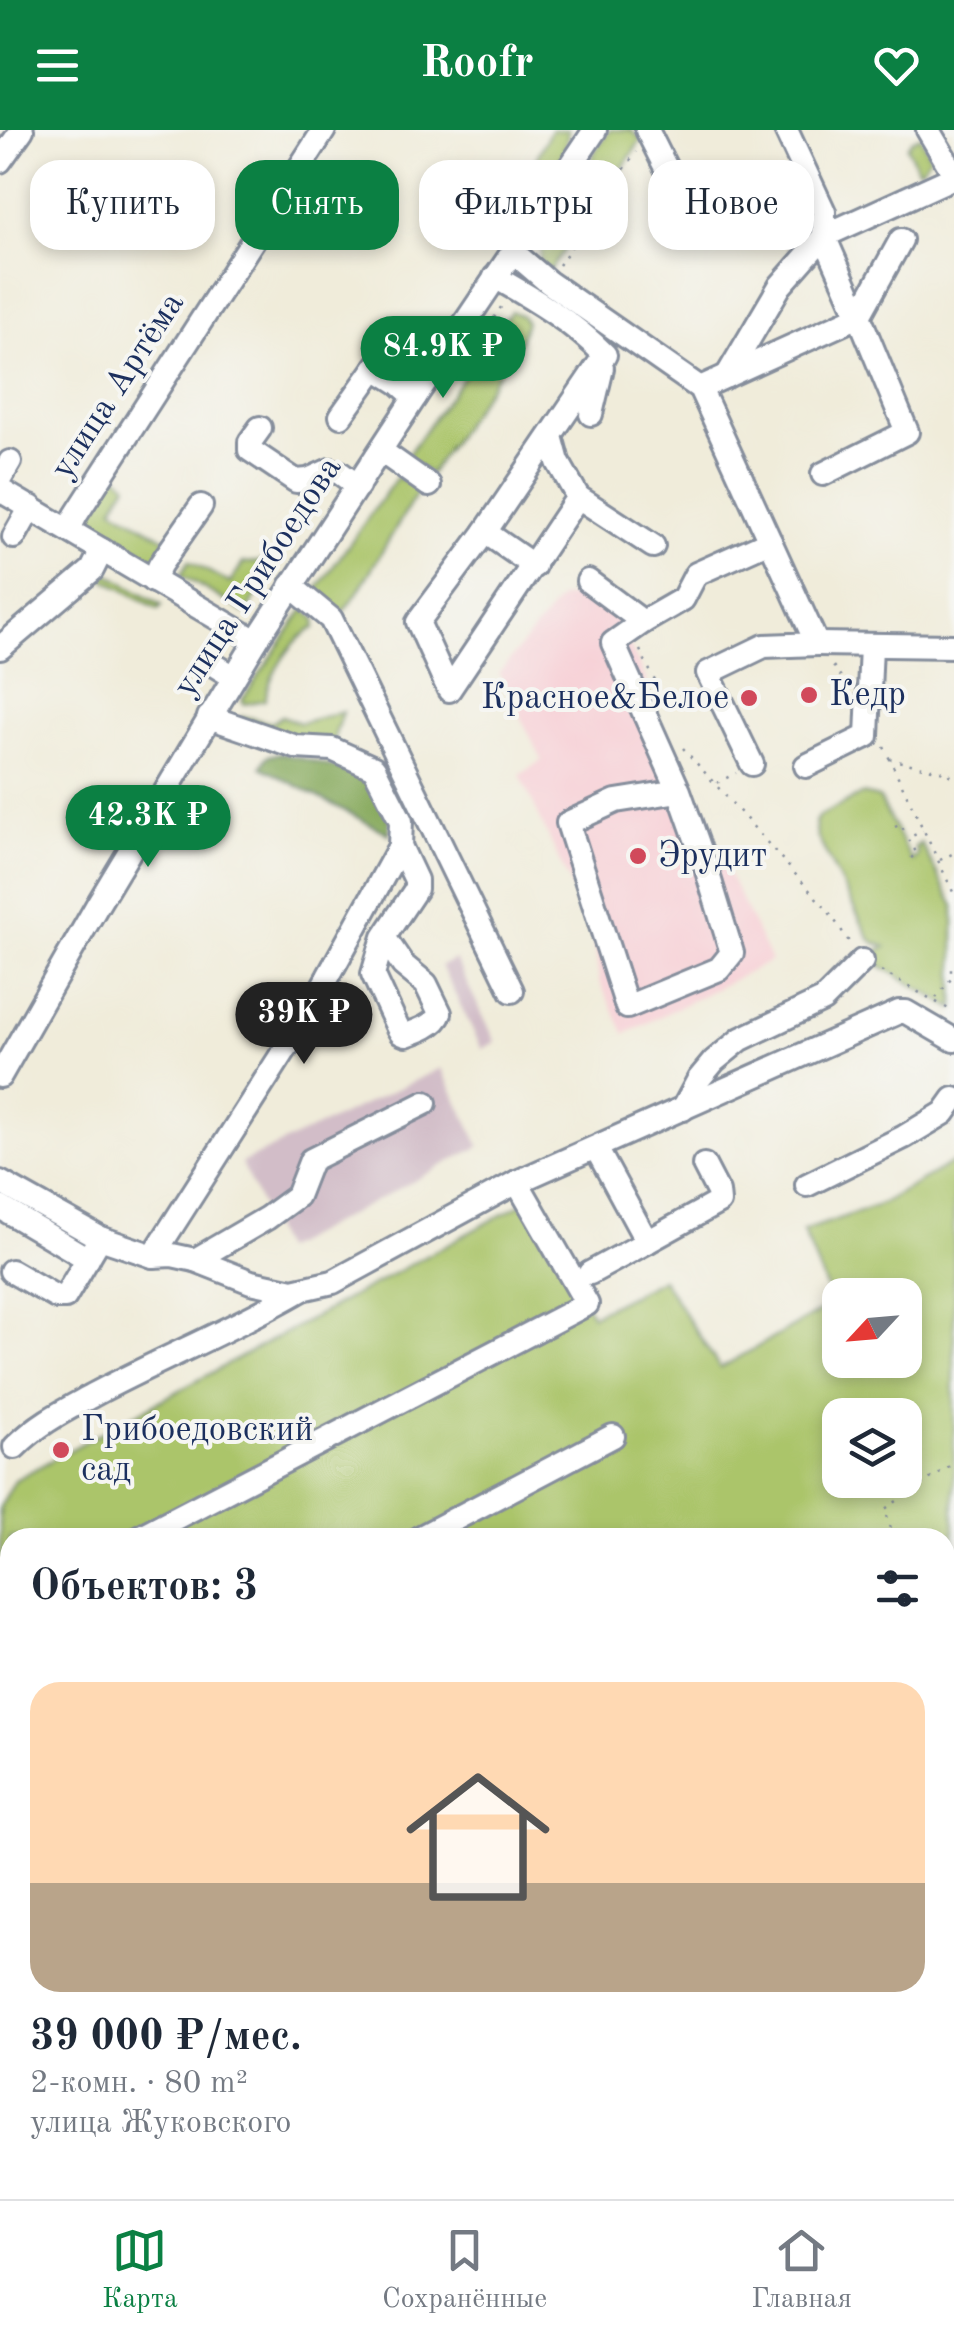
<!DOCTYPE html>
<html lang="ru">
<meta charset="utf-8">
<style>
:root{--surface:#fff;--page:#f2f2f3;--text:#1f2937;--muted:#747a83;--line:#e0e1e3;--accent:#0b8043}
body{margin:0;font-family:"Old Standard TT",serif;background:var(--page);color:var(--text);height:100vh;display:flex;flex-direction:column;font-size:38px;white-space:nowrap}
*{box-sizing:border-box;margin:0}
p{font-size:32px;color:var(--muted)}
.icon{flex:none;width:55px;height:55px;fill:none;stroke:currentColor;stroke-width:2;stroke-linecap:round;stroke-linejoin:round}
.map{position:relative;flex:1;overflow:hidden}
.details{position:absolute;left:0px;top:1398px;width:955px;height:672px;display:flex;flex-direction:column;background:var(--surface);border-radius:30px 30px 0 0;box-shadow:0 5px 15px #0003}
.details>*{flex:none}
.guide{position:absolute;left:30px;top:30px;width:895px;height:90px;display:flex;gap:20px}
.needle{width:65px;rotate:244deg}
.tools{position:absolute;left:822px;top:1148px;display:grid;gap:20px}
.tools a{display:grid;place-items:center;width:100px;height:100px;border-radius:20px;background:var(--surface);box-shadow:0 5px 15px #0003;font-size:50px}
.price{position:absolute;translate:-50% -85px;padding:0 22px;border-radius:35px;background:var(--accent);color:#fff;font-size:32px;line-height:65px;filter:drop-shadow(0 2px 5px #0008)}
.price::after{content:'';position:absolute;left:50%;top:60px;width:30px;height:22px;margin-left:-15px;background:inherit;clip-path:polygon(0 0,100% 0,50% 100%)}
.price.on{background:#222;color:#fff}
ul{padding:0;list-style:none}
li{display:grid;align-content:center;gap:20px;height:530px;padding:0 30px}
li span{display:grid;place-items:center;height:310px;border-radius:30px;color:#555}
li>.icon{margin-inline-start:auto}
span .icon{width:180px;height:180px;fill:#fffc;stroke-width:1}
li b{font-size:42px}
h2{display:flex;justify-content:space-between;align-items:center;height:120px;padding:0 30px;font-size:42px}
.chip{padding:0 35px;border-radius:30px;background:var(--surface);box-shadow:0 5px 15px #0003;font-size:35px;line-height:90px}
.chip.on{background:var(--accent);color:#fff}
header{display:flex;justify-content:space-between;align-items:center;height:130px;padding:0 30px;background:var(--accent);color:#fff;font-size:45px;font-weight:800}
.tab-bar{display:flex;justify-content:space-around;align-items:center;height:140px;border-top:2px solid var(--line);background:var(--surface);font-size:28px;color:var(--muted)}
.tab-bar a{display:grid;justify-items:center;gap:5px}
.tab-bar .on{color:var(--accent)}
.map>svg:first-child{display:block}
.built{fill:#f7cfd5}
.industrial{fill:#d2bdc8}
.green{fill:#abc56b;stroke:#637a64;stroke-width:2.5;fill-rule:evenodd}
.forest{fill:#88aa5f;stroke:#526c5e;stroke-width:2.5}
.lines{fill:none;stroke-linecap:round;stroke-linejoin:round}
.stream{stroke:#52a9cf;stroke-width:5}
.minor-casing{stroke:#868e9c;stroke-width:28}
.path{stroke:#868e9c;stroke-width:2.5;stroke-dasharray:2.5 8;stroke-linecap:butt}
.minor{stroke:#fff;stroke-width:22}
.poi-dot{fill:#d1495b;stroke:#f6f6f2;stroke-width:4}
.labels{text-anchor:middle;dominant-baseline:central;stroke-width:8;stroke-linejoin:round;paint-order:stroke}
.street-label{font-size:35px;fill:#1b2f5e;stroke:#f6f6f2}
.poi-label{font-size:35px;fill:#1b2f5e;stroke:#f6f6f2;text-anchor:start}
</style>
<header><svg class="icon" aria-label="menu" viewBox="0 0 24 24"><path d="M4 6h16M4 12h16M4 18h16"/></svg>Roofr<svg class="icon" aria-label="heart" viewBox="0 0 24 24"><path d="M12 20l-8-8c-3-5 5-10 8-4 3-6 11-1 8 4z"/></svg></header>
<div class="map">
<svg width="954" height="2069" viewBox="0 0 954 2069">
<rect width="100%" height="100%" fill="#f6f6f2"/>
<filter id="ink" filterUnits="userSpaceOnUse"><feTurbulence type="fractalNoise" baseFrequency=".01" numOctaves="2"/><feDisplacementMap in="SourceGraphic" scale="20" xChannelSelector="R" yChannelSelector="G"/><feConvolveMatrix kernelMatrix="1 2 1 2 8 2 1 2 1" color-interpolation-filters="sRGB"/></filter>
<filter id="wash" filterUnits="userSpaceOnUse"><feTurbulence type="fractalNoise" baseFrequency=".0048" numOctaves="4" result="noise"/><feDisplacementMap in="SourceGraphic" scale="40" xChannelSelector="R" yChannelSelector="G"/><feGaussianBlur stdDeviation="2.25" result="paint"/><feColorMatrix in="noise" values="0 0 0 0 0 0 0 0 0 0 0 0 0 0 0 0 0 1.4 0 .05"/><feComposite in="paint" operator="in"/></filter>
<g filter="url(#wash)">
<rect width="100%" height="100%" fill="#f0ecda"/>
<!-- built -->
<polygon class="built" points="576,465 616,487 647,551 640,560 771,831 625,904 599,851 594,806 520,645 542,630 499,543 560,468"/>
<!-- industrial -->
<g class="industrial">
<polygon points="455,829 496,912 482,919 441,836"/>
<polygon points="441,938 480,1016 282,1120 241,1033"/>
<polygon points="954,1665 954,1836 945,1841 945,1671"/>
</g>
<!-- green -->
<g class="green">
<path d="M551,0h17c0,21 -13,36 -24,54l-14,-8 4,-13z"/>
<polygon points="610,0 630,0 642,9 597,76 581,63 594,23"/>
<polygon points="920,6 930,26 922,38 918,39 907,17 912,10"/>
<path d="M562,91l13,1 6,5 -31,43 -9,-6c-4,-18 9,-30 21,-43z"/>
<polygon points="511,181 522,186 526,192 520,211 430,344 406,327"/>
<polygon points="114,342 127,354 113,378 167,410 155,430 83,387"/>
<polygon points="397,347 420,358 356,465 342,483 335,485 313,465"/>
<polygon points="271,426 280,426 246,483 181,445 189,431 230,453 243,433 259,432"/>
<polygon points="106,442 162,475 158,479 99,446"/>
<path d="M304,479l12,10 -1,9c-23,9 -46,48 -50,72l-21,4 -2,-4z"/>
<polygon points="342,582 332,614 238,593 242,586 272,593 282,586 300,593"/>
<polygon points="863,664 879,668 912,731 918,725 915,717 921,713 954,776 954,879 866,827 886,817 875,813 870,809 817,706 815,692 818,687"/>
<path d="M954,1032v513l-9,6v-143h-935v652h7l-17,4v-687l15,-27 512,-279 65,114 70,-36 58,89 113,-64 -30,-73 76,-26zM840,1165h65v65h-65zM840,1285h65v65h-65z"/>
</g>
<!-- forest -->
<path class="forest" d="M280,623c32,8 100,20 109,57 1,7 0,17 0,24l-128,-67 6,-11z"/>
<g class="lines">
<!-- stream -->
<g class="stream">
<polyline points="945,1591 954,1586"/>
<polyline points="221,2069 250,2060"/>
</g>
</g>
</g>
<g filter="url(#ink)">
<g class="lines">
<defs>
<g id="minor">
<polyline points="647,0 673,52"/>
<polyline points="928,0 954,44"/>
<polyline points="0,31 22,0"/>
<polyline points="483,74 516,97 528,101"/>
<polyline points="513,122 548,152 700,258 817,514 764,516 708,543 752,634"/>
<path d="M495,147c39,22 79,46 110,78l-120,177 -67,90 31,68 129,-193 -20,-35 -7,-26"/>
<polyline points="859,186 824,106 954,47"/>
<polyline points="859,186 901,110"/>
<polyline points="375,238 399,253 415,267"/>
<polyline points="727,246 780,156 824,106 824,82 786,0"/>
<polyline points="700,258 859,186 907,302 823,344"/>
<polyline points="591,284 602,238"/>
<polyline points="341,286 392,214"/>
<polyline points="260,298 250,312 250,320 296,351 308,350 330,340 340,343 358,356"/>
<polyline points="381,321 429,355"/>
<polyline points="0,349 10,332"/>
<polyline points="0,360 256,511"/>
<polyline points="578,367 653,416"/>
<polyline points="69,399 76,385 324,0"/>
<polyline points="485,402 534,436"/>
<polyline points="14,407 31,377"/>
<polyline points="153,451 160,435 201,376"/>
<polyline points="588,451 643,492 683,469 696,444 770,411"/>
<polyline points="291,456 331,489 512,861"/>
<polyline points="643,492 613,513 679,661 704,731 732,823 719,839 627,877 568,693 616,671 679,661"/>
<polyline points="817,514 954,516"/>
<polyline points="0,518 92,440 102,420"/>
<polyline points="211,533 234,547"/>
<polyline points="806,636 867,606 871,516"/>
<path d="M384,807l19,28 23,19 14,29c-4,12 -22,18 -34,22l-5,-2 -4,-7 -24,-52 11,-37 32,-48v-9l-16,-34"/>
<polyline points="0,946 98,774 256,511 415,267 595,0"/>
<polyline points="683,979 699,949 714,931 741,909 823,870 862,831"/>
<polyline points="596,1018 647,1112 719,1072 718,1062 704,1035"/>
<polyline points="0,1052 100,1108 153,1126 172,1125 195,1130 251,1152 293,1161 333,1152 517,1052 899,882 906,882 954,910"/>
<polyline points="807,1055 904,1007 944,983 954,969"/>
<polyline points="0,1077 88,1129"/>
<polyline points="153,1126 307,885 400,716 401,691 374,638 332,619 296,617 209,587"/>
<polyline points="195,1130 267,1088 297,1066 311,1030 425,973"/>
<polyline points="11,1141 56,1167 65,1167 100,1108"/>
<polyline points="590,1143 647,1112"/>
<path d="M15,1317c24,-24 49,-36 78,-52 69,-37 142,-66 210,-106"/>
<polyline points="137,1408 587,1174 517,1052"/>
<polyline points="419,1408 613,1306"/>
<polyline points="0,1479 10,1473"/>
<polyline points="0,1524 10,1530"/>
<polyline points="945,1833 953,1847 954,1891"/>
<polyline points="652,2060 662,2069"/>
<polyline points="413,2069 420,2060"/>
<polyline points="527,2069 546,2060"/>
</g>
</defs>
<!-- minor casing -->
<use href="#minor" class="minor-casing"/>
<!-- path -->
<g class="path">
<polyline points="559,135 636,22"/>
<polyline points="494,188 503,174"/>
<polyline points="640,520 669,580 669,586"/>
<polyline points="833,536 849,558"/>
<polyline points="884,617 954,764"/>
<polyline points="683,618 829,782 850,813"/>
<polyline points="889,629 949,643 954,652"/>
<polyline points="717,653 736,643"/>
<polyline points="895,697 901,694 907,707"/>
<polyline points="911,728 917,724 908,708 923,701"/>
<polyline points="940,730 954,723"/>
<polyline points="881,841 954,882"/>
<polyline points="936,868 951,849 951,839 954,836"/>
<polyline points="894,1408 885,1379 954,1333"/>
<polyline points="945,1553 954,1550"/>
<polyline points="945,2016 954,2005"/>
<polyline points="34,2069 83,2060"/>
<polyline points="841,2069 855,2060"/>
</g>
<!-- minor -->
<use href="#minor" class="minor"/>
</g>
</g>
<!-- markers -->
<g class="poi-dot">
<circle cx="809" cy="565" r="10"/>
<circle cx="749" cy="568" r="10"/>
<circle cx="638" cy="726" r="10"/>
<circle cx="61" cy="1320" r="10"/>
</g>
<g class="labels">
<!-- street labels -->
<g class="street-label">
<text transform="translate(118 256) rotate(-57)">улица Артёма</text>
<text transform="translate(258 447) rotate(-57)">улица Грибоедова</text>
</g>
<!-- poi labels -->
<g class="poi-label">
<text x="829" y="565">Кедр</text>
<text x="729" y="568" text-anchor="end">Красное&amp;Белое</text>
<text x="658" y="726">Эрудит</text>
<text x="81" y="1300">Грибоедовский<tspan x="81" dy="40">сад</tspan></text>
</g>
</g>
</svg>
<div class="tools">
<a><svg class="needle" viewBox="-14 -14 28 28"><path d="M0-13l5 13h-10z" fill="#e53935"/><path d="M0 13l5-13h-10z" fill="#747a83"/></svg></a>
<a><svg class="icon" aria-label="layers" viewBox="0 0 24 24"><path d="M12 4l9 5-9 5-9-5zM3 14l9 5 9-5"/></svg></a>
</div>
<b class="price" style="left:443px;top:271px">84.9K ₽</b>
<b class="price" style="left:148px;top:740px">42.3K ₽</b>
<b class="price on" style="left:304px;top:937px">39K ₽</b>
<div class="guide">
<a class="chip">Купить</a>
<a class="chip on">Снять</a>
<a class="chip">Фильтры</a>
<a class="chip">Новое</a>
</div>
<section class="details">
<h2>Объектов: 3<svg class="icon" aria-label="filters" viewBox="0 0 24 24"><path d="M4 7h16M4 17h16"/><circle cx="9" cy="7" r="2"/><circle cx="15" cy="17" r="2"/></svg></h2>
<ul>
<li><span style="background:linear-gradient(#ffd9b3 65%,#b9a48a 0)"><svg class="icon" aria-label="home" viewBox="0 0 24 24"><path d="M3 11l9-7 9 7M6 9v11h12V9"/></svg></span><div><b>39 000 ₽/мес.</b><p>2-комн. · 80 m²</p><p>улица Жуковского</p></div></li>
</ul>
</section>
</div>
<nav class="tab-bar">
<a class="on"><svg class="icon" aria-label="map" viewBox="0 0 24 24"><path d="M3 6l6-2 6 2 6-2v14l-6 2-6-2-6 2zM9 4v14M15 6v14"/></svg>Карта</a>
<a><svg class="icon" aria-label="saved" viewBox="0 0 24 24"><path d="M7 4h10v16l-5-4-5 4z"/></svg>Сохранённые</a>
<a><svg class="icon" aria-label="home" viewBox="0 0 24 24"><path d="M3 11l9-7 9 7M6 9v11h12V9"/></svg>Главная</a>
</nav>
